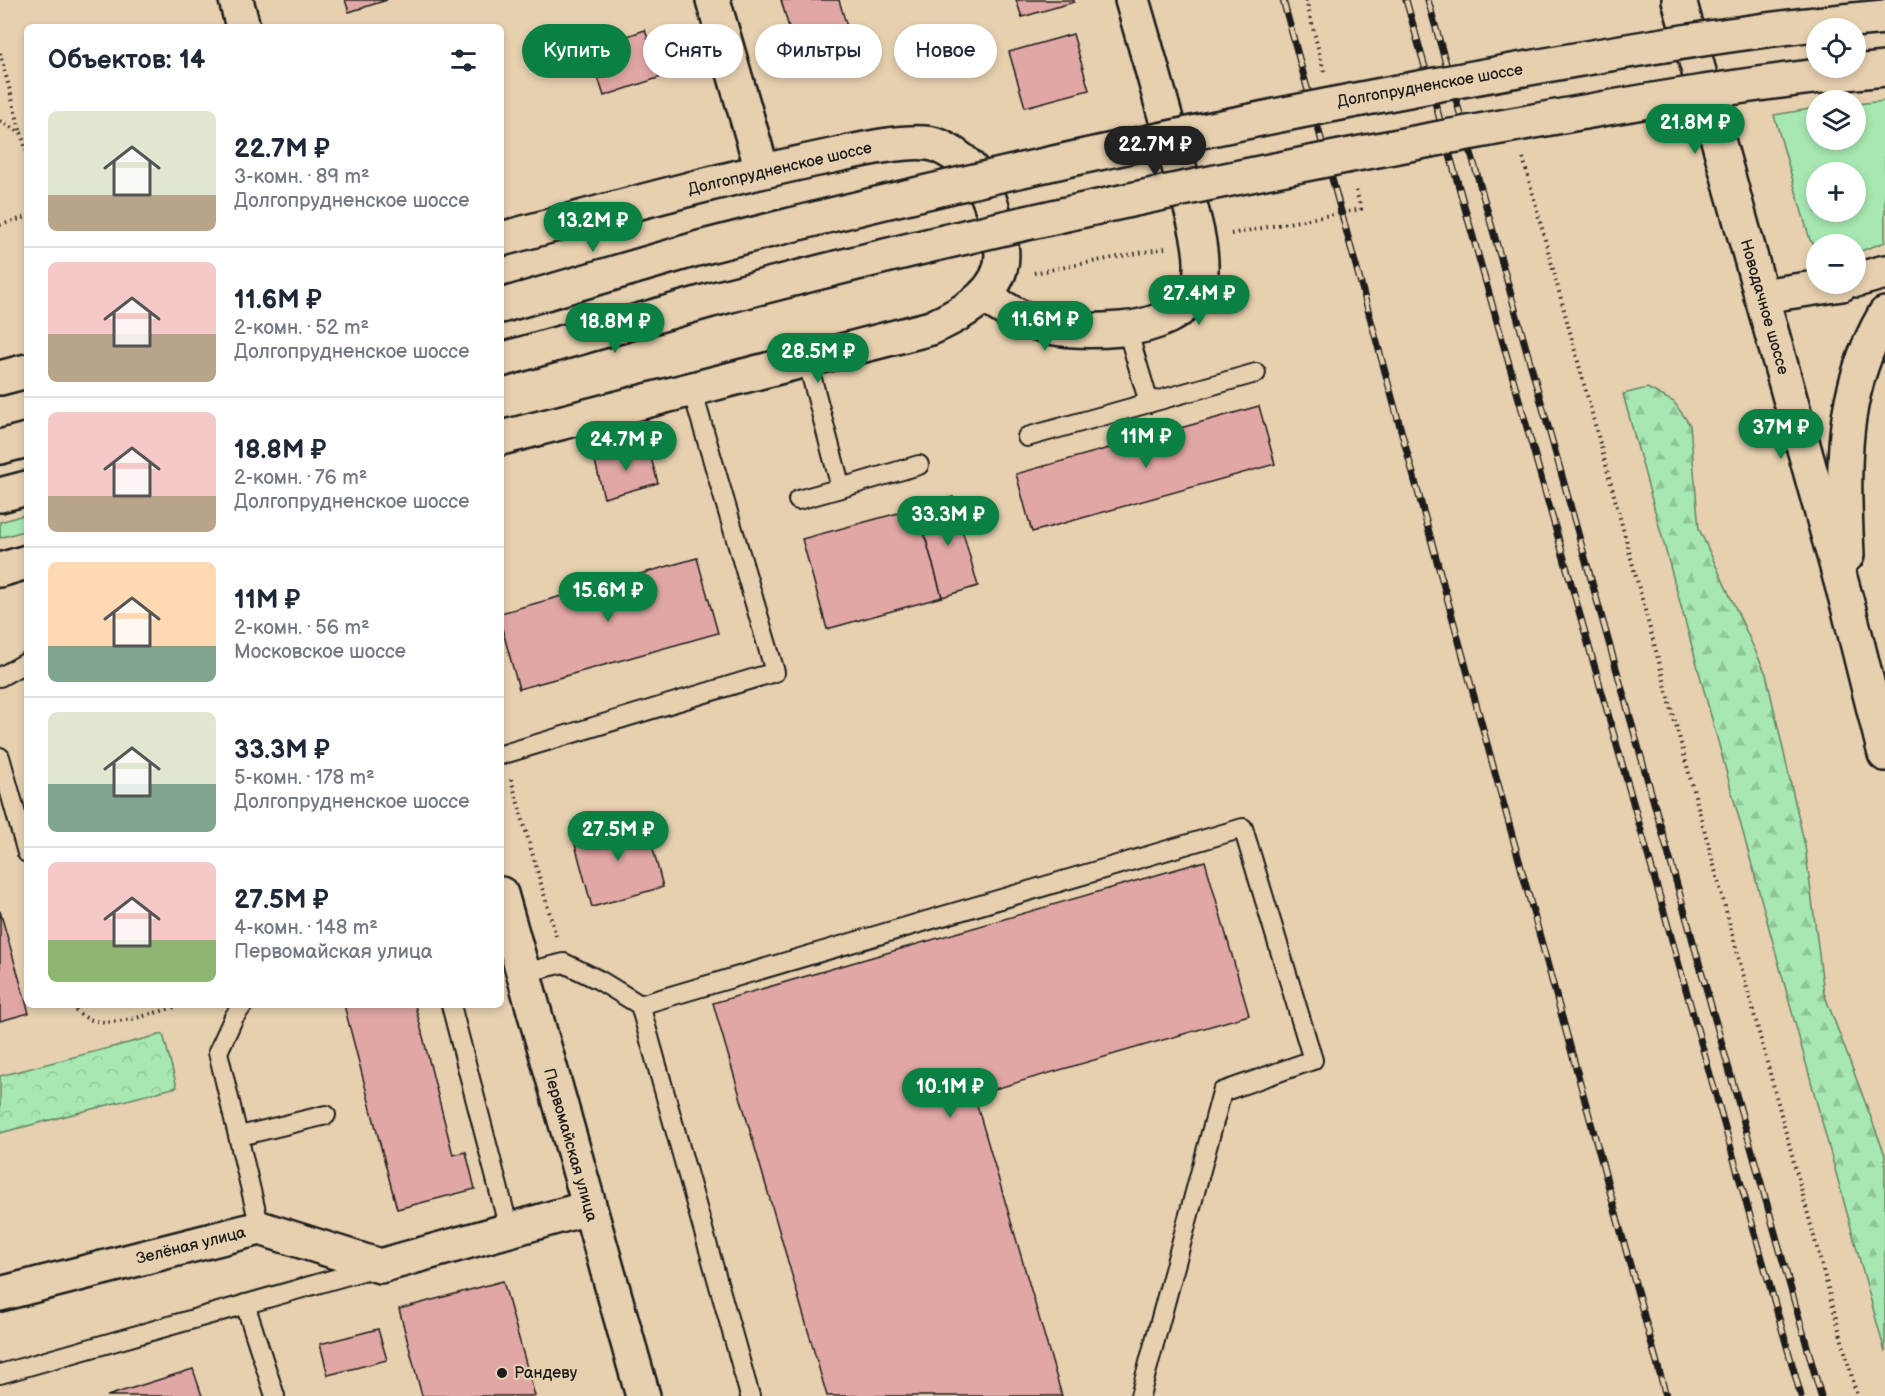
<!DOCTYPE html>
<html lang="ru">
<meta charset="utf-8">
<style>
:root{--surface:#fff;--page:#f6f6f7;--text:#1f2937;--muted:#747a83;--line:#e0e1e3;--accent:#0b8043}
body{margin:0;font-family:"Balsamiq Sans",sans-serif;background:var(--page);color:var(--text);height:100vh;display:flex;flex-direction:column;font-size:22px;white-space:nowrap}
*{box-sizing:border-box;margin:0}
p{font-size:20px;color:var(--muted)}
.icon{flex:none;width:33px;height:33px;fill:none;stroke:currentColor;stroke-width:2;stroke-linecap:round;stroke-linejoin:round}
.map{position:relative;flex:1;overflow:hidden}
.side{position:absolute;left:24px;top:24px;width:480px;height:984px;display:flex;flex-direction:column;background:var(--surface);border-radius:9px;box-shadow:0 3px 9px #0003}
.side>*{flex:none}
.banner{position:absolute;left:522px;top:24px;width:570px;height:54px;display:flex;gap:12px}
.tools{position:absolute;left:1806px;top:18px;display:grid;gap:12px}
.tools a{display:grid;place-items:center;width:60px;height:60px;border-radius:50%;background:var(--surface);box-shadow:0 3px 9px #0003;font-size:30px}
.price{position:absolute;translate:-50% -51px;padding:0 14px;border-radius:21px;background:var(--accent);color:#fff;font-size:20px;line-height:39px;filter:drop-shadow(0 2px 3px #0008)}
.price::after{content:'';position:absolute;left:50%;top:36px;width:18px;height:14px;margin-left:-9px;background:inherit;clip-path:polygon(0 0,100% 0,50% 100%)}
.price.current{background:#222;color:#fff}
ul{padding:0;list-style:none}
li{display:flex;align-items:center;gap:18px;height:150px;padding:0 24px}
li+li{border-top:2px solid var(--line)}
li span{display:grid;place-items:center;flex:none;width:168px;height:120px;border-radius:9px;color:#555}
li>.icon{margin-inline-start:auto}
span .icon{width:72px;height:72px;fill:#fffc;stroke-width:1}
li b{font-size:26px}
h2{display:flex;justify-content:space-between;align-items:center;height:72px;padding:0 24px;font-size:26px}
.tag{padding:0 21px;border-radius:27px;background:var(--surface);box-shadow:0 3px 9px #0003;font-size:21px;line-height:54px}
.tag.current{background:var(--accent);color:#fff}
.map>svg:first-child{display:block}
.grass{fill:#a7e8b2;stroke:#628267;stroke-width:1.5;fill-rule:evenodd}
.forest{fill:url(#forest-firs);stroke:#628267;stroke-width:1.5}
.park{fill:url(#park-crowns);stroke:#628267;stroke-width:1.5}
.building{fill:#e1a7a5;stroke:#1c1c1c;stroke-width:1.5}
.lines{fill:none;stroke-linecap:round;stroke-linejoin:round}
.service-casing{stroke:#1c1c1c;stroke-width:22}
.minor-casing{stroke:#1c1c1c;stroke-width:38}
.tertiary-casing{stroke:#1c1c1c;stroke-width:38}
.secondary-casing{stroke:#1c1c1c;stroke-width:38}
.path{stroke:#1c1c1c;stroke-width:4;stroke-dasharray:1.5 4.5;stroke-linecap:butt}
.service{stroke:#e6d0af;stroke-width:18}
.minor{stroke:#e6d0af;stroke-width:33}
.tertiary{stroke:#e6d0af;stroke-width:33}
.secondary{stroke:#e6d0af;stroke-width:33}
.rail-casing{stroke:#1c1c1c;stroke-width:7}
.rail{stroke:#e6d0af;stroke-width:4.5;stroke-dasharray:14;stroke-linecap:butt}
.secondary-bridge-casing{stroke:#1c1c1c;stroke-width:38;stroke-linecap:butt}
.secondary-bridge{stroke:#e6d0af;stroke-width:33}
.poi-dot{fill:#1c1c1c;stroke:#e6d0af;stroke-width:2}
.labels{text-anchor:middle;dominant-baseline:central;stroke-width:4.5;stroke-linejoin:round;paint-order:stroke}
.street-label{font-size:16px;fill:#1c1c1c;stroke:#e6d0af}
.poi-label{font-size:16px;fill:#1c1c1c;stroke:#e6d0af;text-anchor:start}
</style>
<div class="map">
<svg width="1885" height="1396" viewBox="0 0 1885 1396">
<defs>
<pattern id="forest-firs" width="22" height="20" patternUnits="userSpaceOnUse" patternTransform="scale(1.5)"><rect width="22" height="20" fill="#a7e8b2"/><path d="M5 1l3.5 6h-7zM16 11l3.5 6h-7z" fill="#8fc698"/></pattern>
<pattern id="park-crowns" width="20" height="18" patternUnits="userSpaceOnUse" patternTransform="scale(1.5)"><rect width="20" height="18" fill="#a7e8b2"/><path d="M2 6a3 3 0 1 1 6 0M12 15a3 3 0 1 1 6 0" fill="none" stroke="#8fc698"/></pattern>
</defs>
<rect width="100%" height="100%" fill="#e6d0af"/>
<filter id="ink" filterUnits="userSpaceOnUse"><feTurbulence type="fractalNoise" baseFrequency=".0167" numOctaves="2"/><feDisplacementMap in="SourceGraphic" scale="12" xChannelSelector="R" yChannelSelector="G"/><feConvolveMatrix kernelMatrix="1 2 1 2 8 2 1 2 1" color-interpolation-filters="sRGB"/></filter>
<g filter="url(#ink)">
<!-- grass -->
<g class="grass">
<path d="M1885,101v141l-29,11v-9l-40,2 -6,-6 -36,-125 42,-7v32h40v-36zM1816,172h40v40h-40z"/>
<polygon points="27,514 27,530 0,538 0,522"/>
</g>
<!-- forest -->
<polygon class="forest" points="1647,388 1674,402 1690,425 1699,529 1766,674 1805,846 1824,993 1885,1155 1885,1352 1623,394"/>
<!-- park -->
<polygon class="park" points="163,1034 177,1087 0,1133 0,1076"/>
<!-- building -->
<g class="building">
<polygon points="345,0 387,0 349,12"/>
<polygon points="781,0 839,0 853,47 799,62"/>
<polygon points="1016,0 1074,0 1074,2 1022,17"/>
<polygon points="645,30 661,77 604,96 589,49"/>
<polygon points="1073,34 1089,90 1025,107 1009,52"/>
<polygon points="1259,406 1275,464 1032,532 1016,474"/>
<polygon points="648,447 658,483 604,498 595,461"/>
<polygon points="953,497 978,586 942,597 917,508"/>
<polygon points="917,508 942,597 827,629 802,539"/>
<polygon points="697,558 718,633 519,689 501,625 501,613"/>
<polygon points="645,818 663,887 592,907 573,837"/>
<polygon points="1205,861 1249,1015 974,1095 1062,1396 827,1396 713,1003"/>
<polygon points="0,911 29,1013 0,1021"/>
<polygon points="344,1005 415,1005 453,1155 466,1152 475,1189 397,1209"/>
<polygon points="503,1281 535,1396 422,1396 399,1309"/>
<polygon points="378,1329 387,1360 328,1375 320,1344"/>
<polygon points="193,1369 202,1396 107,1396"/>
</g>
<g class="lines">
<defs>
<g id="service">
<polyline points="1127,329 1149,403"/>
<polyline points="807,360 841,488 919,465"/>
<polyline points="1027,437 1256,373"/>
<polyline points="798,500 841,488"/>
<polyline points="0,677 27,662"/>
<polyline points="501,755 775,672 692,390"/>
<polyline points="0,757 27,853"/>
<polyline points="523,973 564,963 599,980 640,1005 750,1396"/>
<polyline points="243,1005 234,1017 218,1052 260,1228"/>
<polyline points="451,1005 509,1229"/>
<polyline points="640,1005 1243,828 1313,1060 1222,1092 1140,1396"/>
<polyline points="240,1136 326,1115"/>
<polyline points="245,1304 275,1396"/>
<polyline points="0,1374 373,1268"/>
</g>
<g id="minor">
<polyline points="713,0 762,170"/>
<path d="M984,295c45,34 83,39 137,34 29,-2 69,-15 78,-46 9,-30 -13,-90 -21,-120 -15,-55 -30,-109 -46,-163"/>
<polyline points="501,894 643,1396"/>
<polyline points="0,1294 260,1228 380,1266 588,1208"/>
</g>
<g id="tertiary">
<polyline points="1679,0 1849,610 1885,754"/>
<polyline points="1856,280 1885,272"/>
<polyline points="1761,296 1842,284"/>
<path d="M1847,555c-4,-88 -8,-162 38,-241"/>
</g>
<g id="secondary">
<polyline points="236,0 243,27"/>
<path d="M501,239c110,-29 219,-60 331,-83 24,-5 85,-20 107,-10 45,21 53,54 62,99 8,44 -37,68 -70,83l-430,110"/>
<polyline points="501,306 700,248"/>
<polyline points="501,360 715,299"/>
<polyline points="0,378 27,371"/>
<polyline points="0,447 27,440"/>
<polyline points="0,495 27,488"/>
<polyline points="0,570 27,562"/>
</g>
</defs>
<!-- service casing -->
<use href="#service" class="service-casing"/>
<!-- minor casing -->
<use href="#minor" class="minor-casing"/>
<!-- tertiary casing -->
<use href="#tertiary" class="tertiary-casing"/>
<!-- secondary casing -->
<use href="#secondary" class="secondary-casing"/>
<!-- path -->
<g class="path">
<polyline points="1306,0 1324,72"/>
<polyline points="0,53 21,133"/>
<polyline points="0,121 21,133 27,152"/>
<polyline points="1523,158 1857,1396"/>
<polyline points="0,225 27,217"/>
<polyline points="1231,234 1361,209 1356,190"/>
<polyline points="1034,273 1165,248"/>
<polyline points="511,779 556,936"/>
<path d="M72,1005c20,34 80,7 111,0"/>
</g>
<!-- service -->
<use href="#service" class="service"/>
<!-- minor -->
<use href="#minor" class="minor"/>
<!-- tertiary -->
<use href="#tertiary" class="tertiary"/>
<!-- secondary -->
<use href="#secondary" class="secondary"/>
<defs>
<g id="rail">
<polyline points="1283,0 1666,1396"/>
<polyline points="1406,0 1801,1396"/>
<polyline points="1428,0 1821,1396"/>
</g>
</defs>
<!-- rail casing -->
<use href="#rail" class="rail-casing"/>
<!-- rail -->
<use href="#rail" class="rail"/>
<defs>
<g id="secondary-bridge">
<path d="M700,248c244,-63 488,-117 735,-163 149,-27 299,-55 450,-68"/>
<path d="M715,299c240,-63 482,-116 726,-161 147,-27 295,-55 444,-69"/>
</g>
</defs>
<!-- secondary-bridge casing -->
<use href="#secondary-bridge" class="secondary-bridge-casing"/>
<!-- secondary-bridge -->
<use href="#secondary-bridge" class="secondary-bridge"/>
</g>
</g>
<!-- markers -->
<circle class="poi-dot" cx="502" cy="1373" r="6"/>
<g class="labels">
<!-- street labels -->
<g class="street-label">
<text transform="translate(1430 86) rotate(-10)">Долгопрудненское шоссе</text>
<text transform="translate(780 169) rotate(-13)">Долгопрудненское шоссе</text>
<text transform="translate(1764 307) rotate(74)">Новодачное шоссе</text>
<text transform="translate(570 1145) rotate(74)">Первомайская улица</text>
<text transform="translate(191 1246) rotate(-14)">Зелёная улица</text>
</g>
<!-- poi labels -->
<g class="poi-label">
<text x="514" y="1373">Рандеву</text>
</g>
</g>
</svg>
<div class="tools">
<a><svg class="icon" aria-label="locate" viewBox="0 0 24 24"><circle cx="12" cy="12" r="6"/><path d="M12 2v4M12 18v4M2 12h4M18 12h4"/></svg></a>
<a><svg class="icon" aria-label="layers" viewBox="0 0 24 24"><path d="M12 4l9 5-9 5-9-5zM3 14l9 5 9-5"/></svg></a>
<a>+</a>
<a>−</a>
</div>
<b class="price" style="left:1695px;top:155px">21.8M ₽</b>
<b class="price current" style="left:1155px;top:177px">22.7M ₽</b>
<b class="price" style="left:593px;top:253px">13.2M ₽</b>
<b class="price" style="left:1199px;top:326px">27.4M ₽</b>
<b class="price" style="left:1045px;top:352px">11.6M ₽</b>
<b class="price" style="left:615px;top:354px">18.8M ₽</b>
<b class="price" style="left:818px;top:384px">28.5M ₽</b>
<b class="price" style="left:1781px;top:460px">37M ₽</b>
<b class="price" style="left:1146px;top:469px">11M ₽</b>
<b class="price" style="left:626px;top:472px">24.7M ₽</b>
<b class="price" style="left:948px;top:547px">33.3M ₽</b>
<b class="price" style="left:608px;top:623px">15.6M ₽</b>
<b class="price" style="left:618px;top:862px">27.5M ₽</b>
<b class="price" style="left:950px;top:1119px">10.1M ₽</b>
<div class="banner">
<a class="tag current">Купить</a>
<a class="tag">Снять</a>
<a class="tag">Фильтры</a>
<a class="tag">Новое</a>
</div>
<section class="side">
<h2>Объектов: 14<svg class="icon" aria-label="filters" viewBox="0 0 24 24"><path d="M4 7h16M4 17h16"/><circle cx="9" cy="7" r="2"/><circle cx="15" cy="17" r="2"/></svg></h2>
<ul>
<li><span style="background:linear-gradient(#dfe7d0 70%,#b9a48a 0)"><svg class="icon" aria-label="home" viewBox="0 0 24 24"><path d="M3 11l9-7 9 7M6 9v11h12V9"/></svg></span><div><b>22.7M ₽</b><p>3-комн. · 89 m²</p><p>Долгопрудненское шоссе</p></div></li>
<li><span style="background:linear-gradient(#f6c9c9 60%,#b9a48a 0)"><svg class="icon" aria-label="home" viewBox="0 0 24 24"><path d="M3 11l9-7 9 7M6 9v11h12V9"/></svg></span><div><b>11.6M ₽</b><p>2-комн. · 52 m²</p><p>Долгопрудненское шоссе</p></div></li>
<li><span style="background:linear-gradient(#f6c9c9 70%,#b9a48a 0)"><svg class="icon" aria-label="home" viewBox="0 0 24 24"><path d="M3 11l9-7 9 7M6 9v11h12V9"/></svg></span><div><b>18.8M ₽</b><p>2-комн. · 76 m²</p><p>Долгопрудненское шоссе</p></div></li>
<li><span style="background:linear-gradient(#ffd9b3 70%,#7fa58c 0)"><svg class="icon" aria-label="home" viewBox="0 0 24 24"><path d="M3 11l9-7 9 7M6 9v11h12V9"/></svg></span><div><b>11M ₽</b><p>2-комн. · 56 m²</p><p>Московское шоссе</p></div></li>
<li><span style="background:linear-gradient(#dfe7d0 60%,#7fa58c 0)"><svg class="icon" aria-label="home" viewBox="0 0 24 24"><path d="M3 11l9-7 9 7M6 9v11h12V9"/></svg></span><div><b>33.3M ₽</b><p>5-комн. · 178 m²</p><p>Долгопрудненское шоссе</p></div></li>
<li><span style="background:linear-gradient(#f6c9c9 65%,#8fb573 0)"><svg class="icon" aria-label="home" viewBox="0 0 24 24"><path d="M3 11l9-7 9 7M6 9v11h12V9"/></svg></span><div><b>27.5M ₽</b><p>4-комн. · 148 m²</p><p>Первомайская улица</p></div></li>
</ul>
</section>
</div>
